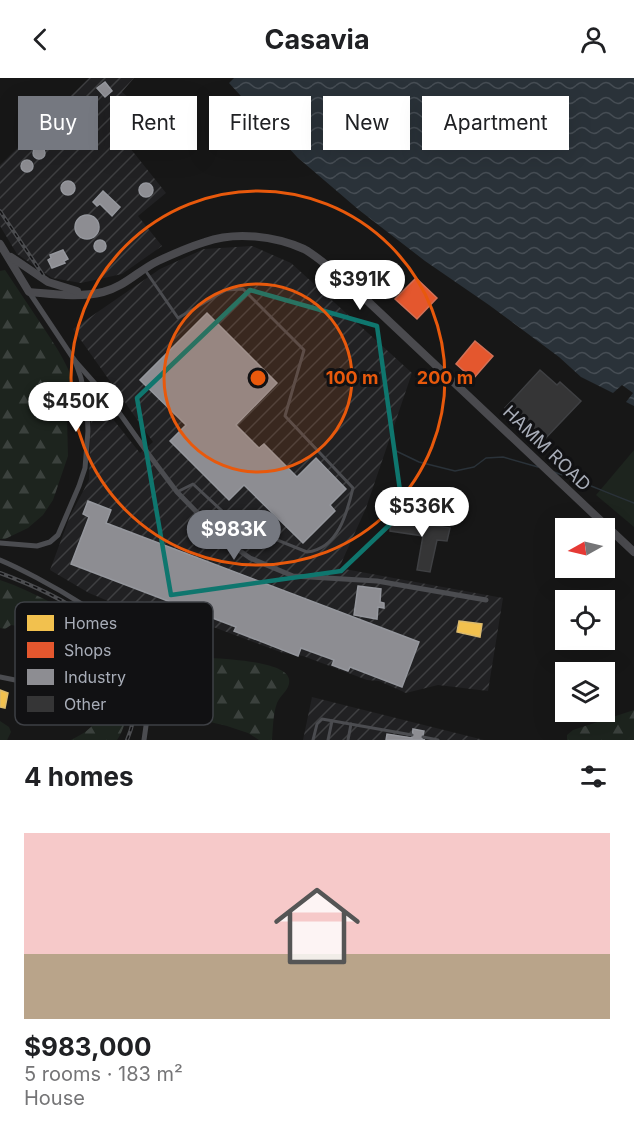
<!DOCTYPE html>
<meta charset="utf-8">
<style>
:root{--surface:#fff;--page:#f2f2f2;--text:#202124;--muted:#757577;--accent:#757880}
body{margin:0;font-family:Inter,sans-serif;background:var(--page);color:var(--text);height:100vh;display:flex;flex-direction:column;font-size:22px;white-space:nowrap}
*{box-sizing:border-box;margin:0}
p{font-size:20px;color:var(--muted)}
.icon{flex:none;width:33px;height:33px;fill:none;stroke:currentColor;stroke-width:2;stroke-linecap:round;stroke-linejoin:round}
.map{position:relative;height:662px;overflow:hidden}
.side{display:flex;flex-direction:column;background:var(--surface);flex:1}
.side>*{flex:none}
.banner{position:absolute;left:18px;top:18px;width:598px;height:54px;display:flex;gap:12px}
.needle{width:39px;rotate:262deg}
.buttons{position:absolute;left:555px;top:440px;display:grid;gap:12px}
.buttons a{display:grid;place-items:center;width:60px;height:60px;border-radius:0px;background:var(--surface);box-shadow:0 6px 24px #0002;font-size:30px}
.price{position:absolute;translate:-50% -51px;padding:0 14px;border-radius:21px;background:#fff;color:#222;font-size:20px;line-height:39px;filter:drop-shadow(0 2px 3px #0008)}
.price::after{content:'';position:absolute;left:50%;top:36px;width:18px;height:14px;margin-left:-9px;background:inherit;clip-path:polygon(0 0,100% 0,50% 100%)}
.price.selected{background:var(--accent);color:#fff}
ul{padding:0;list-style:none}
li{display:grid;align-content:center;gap:12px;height:318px;padding:0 24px}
li span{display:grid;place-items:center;height:186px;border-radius:0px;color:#555}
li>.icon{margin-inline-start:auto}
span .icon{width:108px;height:108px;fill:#fffc;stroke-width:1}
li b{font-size:26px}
h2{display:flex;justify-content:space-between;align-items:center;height:72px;padding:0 24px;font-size:26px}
.pill{padding:0 21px;border-radius:0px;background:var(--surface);box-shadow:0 6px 24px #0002;font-size:21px;line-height:54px}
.pill.selected{background:var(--accent);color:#fff}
header{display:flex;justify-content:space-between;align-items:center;height:78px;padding:0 24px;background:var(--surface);font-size:27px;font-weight:700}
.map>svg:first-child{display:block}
.industrial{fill:url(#industrial-furrows)}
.green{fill:#1d241e}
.forest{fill:url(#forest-firs)}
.water{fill:url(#water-waves)}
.homes{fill:#f2c14e;stroke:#dcbb6e;stroke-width:1.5}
.shops{fill:#e4572e;stroke:#d27157;stroke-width:1.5}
.industry{fill:#8d8d92;stroke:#95979d;stroke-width:1.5}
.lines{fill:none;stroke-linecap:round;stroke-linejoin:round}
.stream{stroke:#2a3239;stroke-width:1.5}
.building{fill:#353536;stroke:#3f4043;stroke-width:1.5}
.service{stroke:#4b4c50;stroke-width:3}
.minor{stroke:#4b4c50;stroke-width:5}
.secondary{stroke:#4a4a4e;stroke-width:8}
.rail-casing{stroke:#4b4c4f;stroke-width:4}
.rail{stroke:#111113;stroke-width:1.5;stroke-dasharray:4.5;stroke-linecap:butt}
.marked{fill:none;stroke:#0f766e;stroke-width:4.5;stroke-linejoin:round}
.ring{fill:none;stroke:#e8590c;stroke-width:3}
.labels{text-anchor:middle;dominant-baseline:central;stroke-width:6;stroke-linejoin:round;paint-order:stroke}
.street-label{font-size:18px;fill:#a8adb8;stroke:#111113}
.key{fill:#111113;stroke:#3e4045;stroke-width:1.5}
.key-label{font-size:16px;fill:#a8adb8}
.centre{fill:#e8590c;stroke:#111113;stroke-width:3}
.ring-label{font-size:18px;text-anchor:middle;font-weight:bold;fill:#e8590c;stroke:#111113;stroke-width:6;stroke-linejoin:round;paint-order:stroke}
</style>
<header><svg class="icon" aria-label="back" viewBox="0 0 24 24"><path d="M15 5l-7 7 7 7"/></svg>Casavia<svg class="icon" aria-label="person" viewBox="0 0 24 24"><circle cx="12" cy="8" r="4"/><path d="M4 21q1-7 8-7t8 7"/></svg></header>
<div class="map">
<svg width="634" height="662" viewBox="0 0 634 662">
<defs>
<pattern id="industrial-furrows" width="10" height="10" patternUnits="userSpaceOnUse" patternTransform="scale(1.5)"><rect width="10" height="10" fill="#212123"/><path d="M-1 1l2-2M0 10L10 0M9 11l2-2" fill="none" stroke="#3e3f41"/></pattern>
<pattern id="forest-firs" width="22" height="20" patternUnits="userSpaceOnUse" patternTransform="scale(1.5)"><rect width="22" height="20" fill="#1d241e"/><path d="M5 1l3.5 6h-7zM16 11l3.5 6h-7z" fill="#3b413d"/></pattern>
<pattern id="water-waves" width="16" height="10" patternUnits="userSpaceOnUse" patternTransform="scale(1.5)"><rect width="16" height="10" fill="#2a3239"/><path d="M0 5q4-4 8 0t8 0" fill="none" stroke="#464d54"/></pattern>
</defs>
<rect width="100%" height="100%" fill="#171717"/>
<!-- industrial -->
<g class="industrial">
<polygon points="89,0 134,0 122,14 144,33 148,51 130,70 166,115 138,138 162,168 122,196 81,205 52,200 17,176 0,148 0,87"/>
<polygon points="252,168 291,185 412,295 366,430 339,490 503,520 488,613 438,607 406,615 379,603 367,602 303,578 283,575 144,523 137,535 89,515 50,492 70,438 89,402 91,336 108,335 140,375 153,364 73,251 160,191 204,171"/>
<polygon points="312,619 484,662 303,662"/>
</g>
<!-- green -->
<polygon class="green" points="634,372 634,449 596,417"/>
<!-- forest -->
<g class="forest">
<path d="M5,192c12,18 24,36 36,54 18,27 35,51 37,84l-11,10 1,38 -15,44 -10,15 -15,13 -23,11h-5v-268z"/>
<path d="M0,502c18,6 34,14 50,22 12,6 27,12 37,20 24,18 43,48 41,79 -1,13 -3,28 -11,39h-46c7,-4 14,-7 20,-13 4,-5 6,-14 7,-22 4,-34 -14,-55 -41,-73 -7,-4 -12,-10 -20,-11l-5,6h-8l-13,-2 -6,4 -5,-1z"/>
<path d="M152,572c7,2 15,5 22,6 19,2 111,1 115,23 2,10 -9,16 -12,24 -4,11 -4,25 -5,37h-13l-11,-7 -21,-7 -55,-13c-6,-12 -4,-24 -7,-38 -2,-8 -12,-16 -16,-24z"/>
<polygon points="634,632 634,662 567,662 567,657 573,652"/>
<polygon points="0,643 9,649 11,654 7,662 0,662"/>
</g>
<!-- water -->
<polygon class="water" points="234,0 634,0 634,328 626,324 633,315 622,307 613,315 581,299 559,279 489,227 425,183 359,132 297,79 229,5"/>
<!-- homes -->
<g class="homes">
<polygon points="459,543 482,546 480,559 457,554"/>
<polygon points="0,612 8,615 5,630 0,629"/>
</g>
<!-- shops -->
<g class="shops">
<polygon points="416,200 437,220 417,241 395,221"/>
<polygon points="475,263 493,278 473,301 456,286"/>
</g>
<!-- industry -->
<g class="industry">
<polygon points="105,4 112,13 105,19 97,10"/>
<circle cx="51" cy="63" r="8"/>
<circle cx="39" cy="75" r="6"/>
<circle cx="27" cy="88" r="6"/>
<circle cx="68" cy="110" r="7"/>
<circle cx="146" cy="112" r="7"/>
<polygon points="103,113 120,129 112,138 100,126 97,128 93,124"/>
<circle cx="87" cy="149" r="12"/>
<circle cx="100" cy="168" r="6"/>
<polygon points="63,172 68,181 64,183 65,185 52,190 48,182 51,180 50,177"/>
<polygon points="207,235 277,305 236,347 259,370 264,366 297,399 316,380 346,411 330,427 335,433 303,465 244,407 229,422 170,363 186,347 140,302"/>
<polygon points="88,423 111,432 106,445 419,564 402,609 350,589 348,593 332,587 334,582 301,570 298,578 234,553 236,549 71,486 89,439 83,436"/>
<polygon points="358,508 381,511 380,524 384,525 384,530 378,529 377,541 354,537"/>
<polygon points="413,651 424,653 422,661 425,662 386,662 387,656 412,660"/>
</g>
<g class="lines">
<!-- stream -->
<g class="stream">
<polyline points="394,372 419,384 455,393 474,389 486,380 503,379 538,389"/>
<path d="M554,394c27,9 53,21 80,31"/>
</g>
</g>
<!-- building -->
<g class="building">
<polygon points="540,292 557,307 560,304 581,323 542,364 505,330"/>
<polygon points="403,437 408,440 409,443 450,450 447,463 437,462 430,494 417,492 423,458 390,453 391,440 399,441"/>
</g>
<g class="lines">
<!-- service -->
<g class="service">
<path d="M145,192l33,48 48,-28 17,-1 61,61 -19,66 68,72c-6,25 -15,61 -46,64l-72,-29 -42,-39 -16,8"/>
<polyline points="423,659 438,662"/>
<polyline points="313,662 317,646 322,641 412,657"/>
<polyline points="328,662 332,643"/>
<polyline points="348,662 351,646"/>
</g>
<!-- minor -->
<g class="minor">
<polyline points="75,283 113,326 147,374 177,414 223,461 250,480 293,498 377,503 486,522"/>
<polyline points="0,465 37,468 50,464 58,457 79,408 85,390 88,353 87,330 81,300 75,283 29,214"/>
<path d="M0,482c36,15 135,69 149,104 3,6 3,13 3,19l-8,57"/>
<polyline points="0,599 35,606"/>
</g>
<!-- secondary -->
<g class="secondary">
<path d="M0,166l29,48c24,2 50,6 74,0 21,-5 36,-22 55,-31 15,-7 31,-14 47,-19 31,-11 70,-6 99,7 13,7 25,19 37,27l293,276"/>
<polyline points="11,179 48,204 77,213"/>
</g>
<defs>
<g id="rail">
<polyline points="0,133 43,197"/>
<path d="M0,495c54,20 133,56 135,122 1,16 -2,31 -8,45"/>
</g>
</defs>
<!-- rail casing -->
<use href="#rail" class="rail-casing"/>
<!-- rail -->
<use href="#rail" class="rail"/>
</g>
<!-- marked area -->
<path class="marked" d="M250,212l127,36 26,186 -62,59 -170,24 -34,-197z"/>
<!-- distance rings -->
<circle cx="258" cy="300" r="94" fill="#e8590c" fill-opacity=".12"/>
<g class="ring">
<circle cx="258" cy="300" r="94"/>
<circle cx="258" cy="300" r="187"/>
</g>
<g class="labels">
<!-- street labels -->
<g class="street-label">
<text transform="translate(547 370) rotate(44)">HAMM ROAD</text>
</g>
</g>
<!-- legend -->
<rect x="15" y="524" width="198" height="123" rx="9" class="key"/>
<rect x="27" y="537" width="27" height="16" fill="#f2c14e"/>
<rect x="27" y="564" width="27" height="16" fill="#e4572e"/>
<rect x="27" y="591" width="27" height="16" fill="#8d8d92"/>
<rect x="27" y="618" width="27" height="16" fill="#353536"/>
<g class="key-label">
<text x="64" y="551">Homes</text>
<text x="64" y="578">Shops</text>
<text x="64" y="605">Industry</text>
<text x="64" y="632">Other</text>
</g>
<circle cx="258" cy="300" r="9" class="centre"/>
<g class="ring-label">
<text x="352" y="306">100 m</text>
<text x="445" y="306">200 m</text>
</g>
</svg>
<div class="buttons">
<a><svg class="needle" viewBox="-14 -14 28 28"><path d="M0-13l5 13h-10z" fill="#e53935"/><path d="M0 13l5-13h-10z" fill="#757577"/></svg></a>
<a><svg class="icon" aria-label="locate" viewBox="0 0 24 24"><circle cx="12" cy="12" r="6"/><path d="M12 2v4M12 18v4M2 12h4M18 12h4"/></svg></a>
<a><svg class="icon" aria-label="layers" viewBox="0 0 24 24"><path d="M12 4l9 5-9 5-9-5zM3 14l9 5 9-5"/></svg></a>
</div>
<b class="price" style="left:360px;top:233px">$391K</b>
<b class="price" style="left:76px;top:355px">$450K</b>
<b class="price" style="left:422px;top:460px">$536K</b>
<b class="price selected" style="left:234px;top:483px">$983K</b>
<div class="banner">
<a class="pill selected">Buy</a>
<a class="pill">Rent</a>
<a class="pill">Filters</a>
<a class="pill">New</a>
<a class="pill">Apartment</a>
</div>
</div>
<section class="side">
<h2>4 homes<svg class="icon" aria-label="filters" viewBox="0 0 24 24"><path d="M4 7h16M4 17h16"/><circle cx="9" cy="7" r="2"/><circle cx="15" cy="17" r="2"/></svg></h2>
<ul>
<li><span style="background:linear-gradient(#f6c9c9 65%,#b9a48a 0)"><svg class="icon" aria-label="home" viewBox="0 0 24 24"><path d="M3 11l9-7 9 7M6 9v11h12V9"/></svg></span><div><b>$983,000</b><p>5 rooms · 183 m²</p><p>House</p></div></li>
</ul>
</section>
